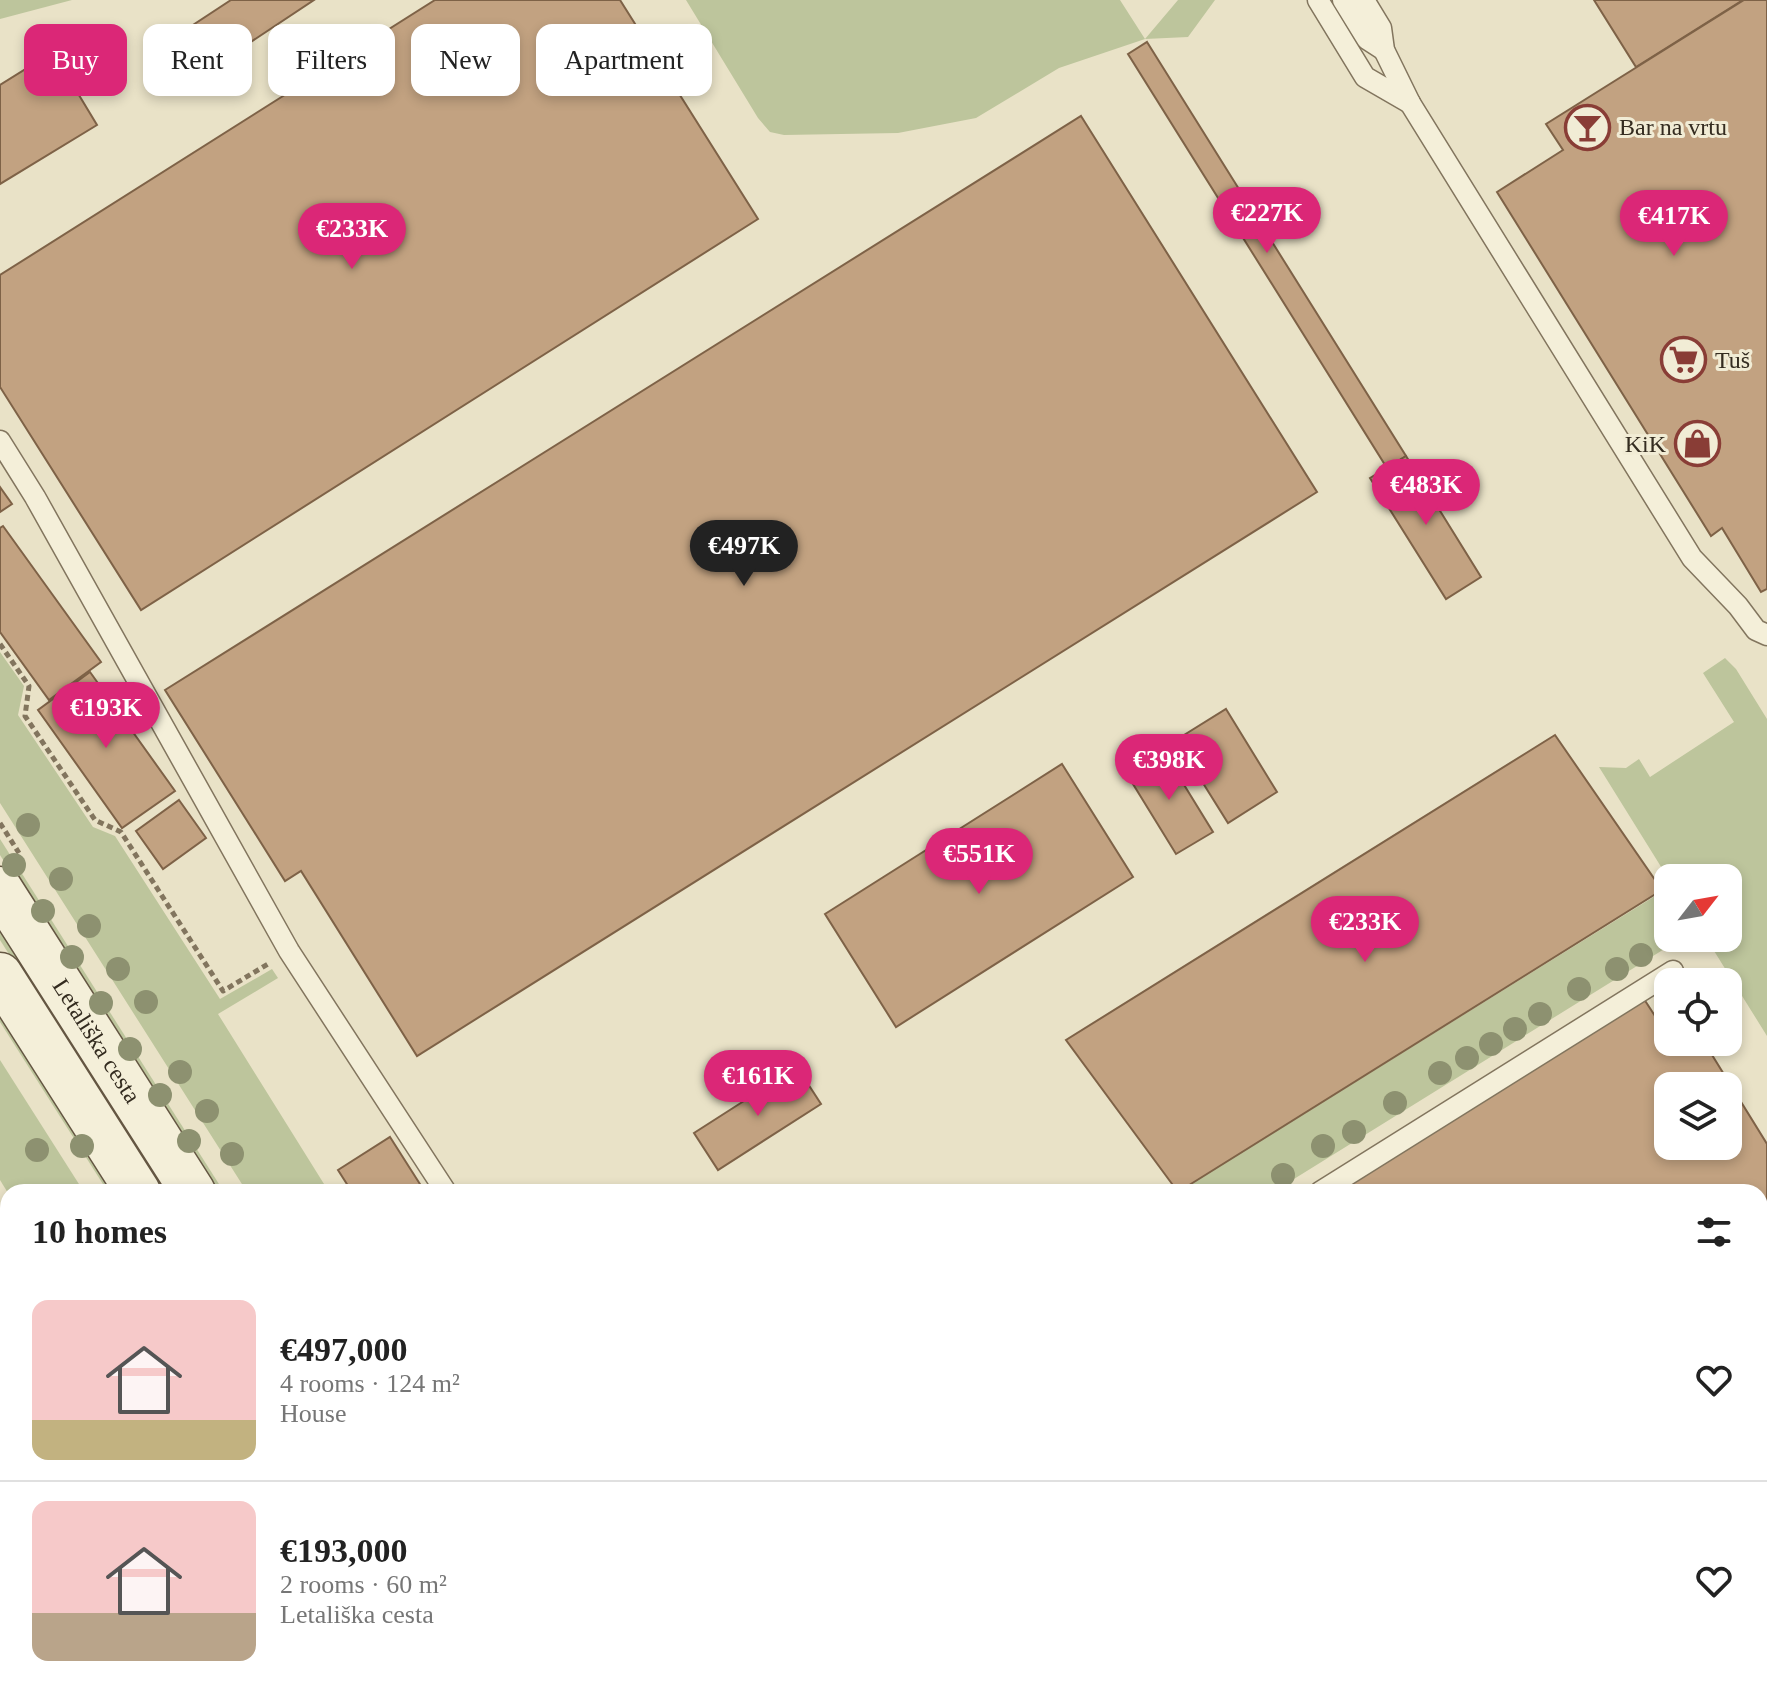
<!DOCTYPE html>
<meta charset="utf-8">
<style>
:root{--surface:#fff;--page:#f2f2f2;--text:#222;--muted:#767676;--line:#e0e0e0;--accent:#db2777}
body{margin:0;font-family:Georgia,serif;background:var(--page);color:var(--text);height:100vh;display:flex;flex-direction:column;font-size:30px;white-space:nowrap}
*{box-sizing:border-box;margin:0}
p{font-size:26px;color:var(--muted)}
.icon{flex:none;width:44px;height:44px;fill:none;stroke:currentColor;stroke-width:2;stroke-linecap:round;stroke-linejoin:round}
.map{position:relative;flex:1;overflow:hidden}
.side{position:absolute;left:0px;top:1184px;width:1768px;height:512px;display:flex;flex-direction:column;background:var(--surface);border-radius:24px 24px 0 0;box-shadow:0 4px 12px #0003}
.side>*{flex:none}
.guide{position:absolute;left:24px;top:24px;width:800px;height:72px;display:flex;gap:16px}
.needle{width:52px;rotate:59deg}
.fabs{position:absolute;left:1654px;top:864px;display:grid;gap:16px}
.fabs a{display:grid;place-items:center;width:88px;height:88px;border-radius:16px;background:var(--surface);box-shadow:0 4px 12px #0003;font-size:40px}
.price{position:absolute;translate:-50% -68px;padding:0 18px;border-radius:28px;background:var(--accent);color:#fff;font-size:26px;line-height:52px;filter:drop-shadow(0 2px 4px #0008)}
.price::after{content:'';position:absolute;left:50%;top:48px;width:24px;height:18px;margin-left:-12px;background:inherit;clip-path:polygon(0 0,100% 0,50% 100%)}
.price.selected{background:#222;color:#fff}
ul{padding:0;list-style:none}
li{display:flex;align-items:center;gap:24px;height:200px;padding:0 32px}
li+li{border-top:2px solid var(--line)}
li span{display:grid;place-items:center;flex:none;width:224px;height:160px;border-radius:16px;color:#555}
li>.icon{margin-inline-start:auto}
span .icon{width:96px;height:96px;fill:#fffc;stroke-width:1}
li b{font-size:34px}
h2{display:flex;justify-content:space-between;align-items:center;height:96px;padding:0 32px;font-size:34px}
.chip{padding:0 28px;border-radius:16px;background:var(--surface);box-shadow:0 4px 12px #0003;font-size:28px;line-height:72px}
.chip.selected{background:var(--accent);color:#fff}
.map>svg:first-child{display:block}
.green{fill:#bdc59c}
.building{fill:#c2a281;stroke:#7e6247;stroke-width:2;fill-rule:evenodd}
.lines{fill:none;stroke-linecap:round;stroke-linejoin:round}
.lane-casing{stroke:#82755e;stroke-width:23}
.secondary-casing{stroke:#645642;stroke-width:47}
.path{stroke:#82755e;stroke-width:5;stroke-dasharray:6 4;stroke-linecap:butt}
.lane{stroke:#f4efd9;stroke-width:20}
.secondary{stroke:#f4efd9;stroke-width:44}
.tree{fill:#8d9170}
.labels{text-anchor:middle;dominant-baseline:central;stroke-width:6;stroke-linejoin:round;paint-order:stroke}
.poi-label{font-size:24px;fill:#342c20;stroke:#f1ecd5;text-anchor:start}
.street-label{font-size:24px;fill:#342c20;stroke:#f1ecd5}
</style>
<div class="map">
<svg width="1767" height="1696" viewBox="0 0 1767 1696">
<rect width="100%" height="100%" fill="#e9e2c7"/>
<!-- green -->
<g class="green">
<polygon points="0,0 72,0 0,19"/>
<polygon points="686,0 1120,0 1145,39 1178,0 1215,0 1188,37 1145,39 1059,68 976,118 898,133 784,135 770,132 758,118"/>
<polygon points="0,652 24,686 18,715 93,827 115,836 220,999 272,969 278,978 218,1014 329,1192 247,1192 0,803"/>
<polygon points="1725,658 1736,669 1767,719 1767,1036 1706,938 1728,938 1728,878 1668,878 1599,767 1626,768 1639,759 1650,777 1734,722 1703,673"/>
<polygon points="0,839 224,1192 214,1192 0,855"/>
<polygon points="1668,888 1668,938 1682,938 1273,1192 1178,1192"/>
<polygon points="0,923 171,1192 160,1192 0,940"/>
<polygon points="0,1008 117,1192 108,1192 0,1022"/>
<polygon points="0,1060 84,1192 8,1193 0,1180"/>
<polygon points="317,1688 396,1688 401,1696 322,1696"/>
<polygon points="600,1688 665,1688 666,1693 664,1696 587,1696"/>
</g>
<!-- building -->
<g class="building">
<polygon points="231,0 314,0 189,83 164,44"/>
<polygon points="435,0 620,0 758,219 141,610 0,387 0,275"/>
<polygon points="1594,0 1743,0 1636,67"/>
<polygon points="1744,0 1767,0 1767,589 1761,592 1722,528 1711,536 1497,192 1563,150 1546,124"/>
<polygon points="1147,42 1406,456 1387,468 1128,54"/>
<polygon points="53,52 97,125 0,184 0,85"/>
<polygon points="1081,116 1317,492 417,1056 301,871 285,881 165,690"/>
<polygon points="1406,456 1481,577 1446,599 1370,478"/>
<polygon points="0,487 12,504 0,512"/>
<polygon points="3,526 101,662 49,700 0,632 0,528"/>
<polygon points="90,672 175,791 122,828 38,710"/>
<polygon points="1226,709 1277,792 1228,823 1176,740"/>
<polygon points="1555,735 1662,890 1178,1192 1066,1040"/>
<polygon points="1162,749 1213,832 1176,854 1125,771"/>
<polygon points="1062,764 1133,877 896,1027 825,914"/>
<polygon points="179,800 206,838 163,869 136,831"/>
<path d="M1642,996l15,23 11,-7v30h36l63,102v552h-499l-5,-8h497v-496h-429zM1668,1086h60v60h-60z"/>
<polygon points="797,1067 821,1104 718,1170 694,1133"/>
<polygon points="390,1137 425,1192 352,1192 338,1170"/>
<polygon points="0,1429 8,1442 8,1688 161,1688 166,1696 0,1696"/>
<polygon points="963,1688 1056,1688 1043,1696 968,1696"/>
</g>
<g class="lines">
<defs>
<g id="lane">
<polyline points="1318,0 1365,77 1410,103"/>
<polyline points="1343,0 1367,39 1384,50"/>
<polyline points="1364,0 1381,28 1384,50 1410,103 1692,558 1738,606 1756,630 1767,635"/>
<polyline points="0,441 35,497 289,951 446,1192"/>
<polyline points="1320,1192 1673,971"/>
<polyline points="0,1274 8,1287"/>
<polyline points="287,1688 292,1696"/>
</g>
<g id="secondary">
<path id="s1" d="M0,889l193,303"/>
<polyline points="0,975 138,1192"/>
<polyline points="450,1688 455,1696"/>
<polyline points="505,1688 509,1696"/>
</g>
</defs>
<!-- lane casing -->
<use href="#lane" class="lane-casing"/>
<!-- secondary casing -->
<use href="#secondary" class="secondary-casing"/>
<!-- path -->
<g class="path">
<polyline points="0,644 29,686 25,716 95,820 121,832 223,991 268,964"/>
<polyline points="0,823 19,853"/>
</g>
<!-- lane -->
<use href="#lane" class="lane"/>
<!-- secondary -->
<use href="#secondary" class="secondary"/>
</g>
<!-- trees -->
<g class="tree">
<circle cx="28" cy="825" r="12"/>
<circle cx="14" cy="865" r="12"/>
<circle cx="61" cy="879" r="12"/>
<circle cx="43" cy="911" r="12"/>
<circle cx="89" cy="926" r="12"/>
<circle cx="1641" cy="955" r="12"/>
<circle cx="72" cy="957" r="12"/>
<circle cx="118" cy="969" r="12"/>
<circle cx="1617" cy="969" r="12"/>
<circle cx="1579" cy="989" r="12"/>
<circle cx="146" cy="1002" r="12"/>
<circle cx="101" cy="1003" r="12"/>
<circle cx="1540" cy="1014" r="12"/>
<circle cx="1515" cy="1029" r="12"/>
<circle cx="1491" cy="1044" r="12"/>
<circle cx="130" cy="1049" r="12"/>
<circle cx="1467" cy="1058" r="12"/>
<circle cx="180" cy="1072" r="12"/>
<circle cx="1440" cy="1073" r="12"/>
<circle cx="160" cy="1095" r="12"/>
<circle cx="1395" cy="1103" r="12"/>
<circle cx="207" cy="1111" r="12"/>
<circle cx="1354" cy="1132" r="12"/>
<circle cx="189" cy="1141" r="12"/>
<circle cx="82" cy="1146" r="12"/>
<circle cx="1323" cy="1146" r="12"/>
<circle cx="37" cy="1150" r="12"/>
<circle cx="232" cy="1154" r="12"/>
<circle cx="1283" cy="1175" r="12"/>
</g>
<!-- icons -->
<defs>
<symbol id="bar-ring" viewBox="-11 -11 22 22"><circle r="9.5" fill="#f1ecd5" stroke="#893d36" stroke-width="1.5"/><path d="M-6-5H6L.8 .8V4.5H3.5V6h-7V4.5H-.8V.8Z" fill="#893d36"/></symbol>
<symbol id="supermarket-ring" viewBox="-11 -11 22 22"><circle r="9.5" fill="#f1ecd5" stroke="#893d36" stroke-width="1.5"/><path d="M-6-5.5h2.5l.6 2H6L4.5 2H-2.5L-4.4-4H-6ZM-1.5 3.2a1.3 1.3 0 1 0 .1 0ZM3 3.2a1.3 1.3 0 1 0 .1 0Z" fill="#893d36"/></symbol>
<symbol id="shop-ring" viewBox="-11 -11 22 22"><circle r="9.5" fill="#f1ecd5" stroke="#893d36" stroke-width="1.5"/><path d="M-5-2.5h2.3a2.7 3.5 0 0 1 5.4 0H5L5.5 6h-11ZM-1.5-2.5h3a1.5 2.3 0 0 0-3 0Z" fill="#893d36"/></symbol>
</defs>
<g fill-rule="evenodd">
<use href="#bar-ring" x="1562" y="102" width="51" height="51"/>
<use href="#supermarket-ring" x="1658" y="334" width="51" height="51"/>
<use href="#shop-ring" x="1672" y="418" width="51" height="51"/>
</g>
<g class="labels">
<!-- poi labels -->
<g class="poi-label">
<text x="1619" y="127">Bar na vrtu</text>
<text x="1715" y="360">Tuš</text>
<text x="1666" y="444" text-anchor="end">KiK</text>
</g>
<!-- street labels -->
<g class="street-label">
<text stroke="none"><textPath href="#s1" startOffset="180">Letališka cesta</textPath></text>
</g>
</g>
</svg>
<div class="fabs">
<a><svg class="needle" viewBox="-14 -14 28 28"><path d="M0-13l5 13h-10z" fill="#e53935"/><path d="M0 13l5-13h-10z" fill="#767676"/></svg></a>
<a><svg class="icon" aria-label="locate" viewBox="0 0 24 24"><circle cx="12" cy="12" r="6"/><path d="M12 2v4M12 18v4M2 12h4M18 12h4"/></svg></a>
<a><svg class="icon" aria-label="layers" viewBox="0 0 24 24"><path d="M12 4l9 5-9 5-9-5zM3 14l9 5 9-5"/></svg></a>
</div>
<b class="price" style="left:1267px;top:255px">€227K</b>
<b class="price" style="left:1674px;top:258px">€417K</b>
<b class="price" style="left:352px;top:271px">€233K</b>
<b class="price" style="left:1426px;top:527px">€483K</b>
<b class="price selected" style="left:744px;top:588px">€497K</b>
<b class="price" style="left:106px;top:750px">€193K</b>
<b class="price" style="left:1169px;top:802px">€398K</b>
<b class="price" style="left:979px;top:896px">€551K</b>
<b class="price" style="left:1365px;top:964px">€233K</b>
<b class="price" style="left:758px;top:1118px">€161K</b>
<div class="guide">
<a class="chip selected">Buy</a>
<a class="chip">Rent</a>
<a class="chip">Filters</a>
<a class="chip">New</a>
<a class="chip">Apartment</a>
</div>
<section class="side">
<h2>10 homes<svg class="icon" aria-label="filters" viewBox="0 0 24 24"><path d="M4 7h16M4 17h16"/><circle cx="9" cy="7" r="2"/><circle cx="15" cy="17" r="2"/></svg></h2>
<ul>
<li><span style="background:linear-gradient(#f6c9c9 75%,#c2b280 0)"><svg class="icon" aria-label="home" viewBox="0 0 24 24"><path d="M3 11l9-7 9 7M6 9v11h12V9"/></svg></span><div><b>€497,000</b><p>4 rooms · 124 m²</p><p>House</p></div><svg class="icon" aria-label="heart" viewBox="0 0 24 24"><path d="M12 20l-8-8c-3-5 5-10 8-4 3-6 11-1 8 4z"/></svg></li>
<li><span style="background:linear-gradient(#f6c9c9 70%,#b9a48a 0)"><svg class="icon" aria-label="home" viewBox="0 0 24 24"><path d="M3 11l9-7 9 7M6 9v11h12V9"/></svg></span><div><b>€193,000</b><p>2 rooms · 60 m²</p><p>Letališka cesta</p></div><svg class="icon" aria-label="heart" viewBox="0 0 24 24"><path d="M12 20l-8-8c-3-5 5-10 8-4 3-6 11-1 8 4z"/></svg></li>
</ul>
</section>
</div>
